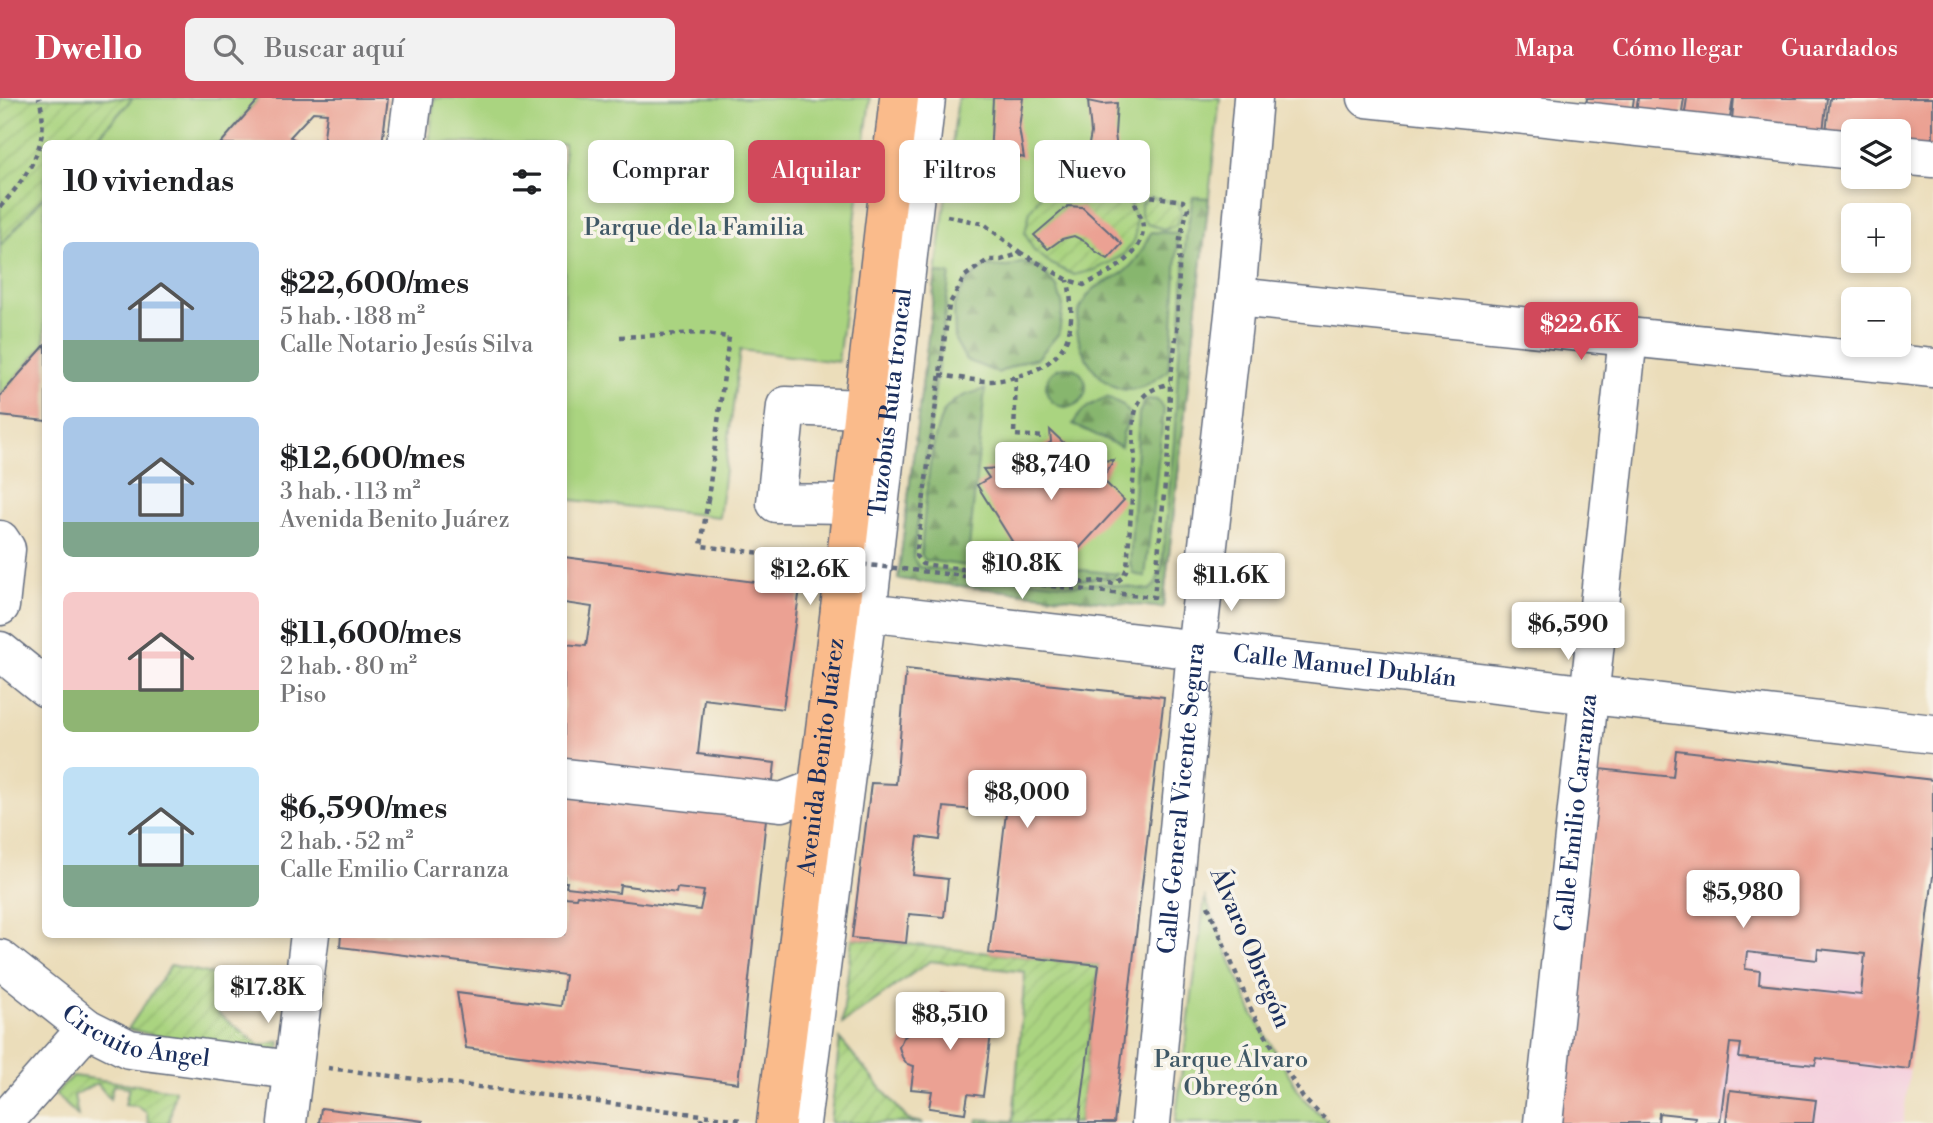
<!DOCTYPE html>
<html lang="es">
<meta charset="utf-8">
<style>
:root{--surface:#fff;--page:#f2f2f2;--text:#202124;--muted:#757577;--accent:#d1495b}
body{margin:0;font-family:"Libre Bodoni",serif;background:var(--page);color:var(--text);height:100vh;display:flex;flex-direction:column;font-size:26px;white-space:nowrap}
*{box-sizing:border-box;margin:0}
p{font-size:23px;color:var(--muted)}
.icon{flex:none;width:38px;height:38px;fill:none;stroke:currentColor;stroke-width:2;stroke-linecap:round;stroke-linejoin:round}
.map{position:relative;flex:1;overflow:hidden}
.panel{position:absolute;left:42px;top:42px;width:525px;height:798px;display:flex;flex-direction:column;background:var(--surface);border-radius:10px;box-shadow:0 4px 10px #0003}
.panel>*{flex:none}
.banner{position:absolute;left:588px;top:42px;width:665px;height:63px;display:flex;gap:14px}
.controls{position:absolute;left:1841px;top:21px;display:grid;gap:14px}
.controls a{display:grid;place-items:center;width:70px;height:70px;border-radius:10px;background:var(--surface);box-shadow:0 4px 10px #0003;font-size:35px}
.price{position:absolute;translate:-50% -60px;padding:0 16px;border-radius:7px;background:#fff;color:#222;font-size:23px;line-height:46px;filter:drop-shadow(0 2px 4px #0008)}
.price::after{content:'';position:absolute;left:50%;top:42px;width:21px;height:16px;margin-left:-10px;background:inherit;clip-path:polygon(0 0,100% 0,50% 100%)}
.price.current{background:var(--accent);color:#fff}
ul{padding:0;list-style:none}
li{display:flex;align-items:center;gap:21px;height:175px;padding:0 21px}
li span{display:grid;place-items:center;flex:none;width:196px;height:140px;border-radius:10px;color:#555}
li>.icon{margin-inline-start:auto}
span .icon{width:84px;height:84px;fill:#fffc;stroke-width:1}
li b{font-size:30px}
h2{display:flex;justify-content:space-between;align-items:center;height:84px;padding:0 21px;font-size:30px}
.tag{padding:0 24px;border-radius:10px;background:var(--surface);box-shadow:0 4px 10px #0003;font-size:24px;line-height:63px}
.tag.current{background:var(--accent);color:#fff}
header{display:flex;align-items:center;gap:42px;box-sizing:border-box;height:98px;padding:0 35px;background:var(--accent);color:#fff}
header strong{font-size:33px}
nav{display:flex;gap:38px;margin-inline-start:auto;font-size:24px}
.search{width:490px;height:63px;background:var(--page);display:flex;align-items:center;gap:18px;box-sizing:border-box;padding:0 24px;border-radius:10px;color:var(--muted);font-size:26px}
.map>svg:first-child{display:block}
.built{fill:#f4cfdd}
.green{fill:#aad480;stroke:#62826f;stroke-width:2}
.forest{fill:url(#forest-firs);stroke:#517266;stroke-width:2}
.garden{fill:url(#garden-furrows);stroke:#62826f;stroke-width:2}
.building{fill:#eba193;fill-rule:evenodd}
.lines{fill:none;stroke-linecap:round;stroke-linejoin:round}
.minor-casing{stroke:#646c7e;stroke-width:41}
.major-casing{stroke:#646c7e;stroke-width:41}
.path{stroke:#646c7e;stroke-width:4.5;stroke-dasharray:5 5;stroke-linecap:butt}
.minor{stroke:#fff;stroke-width:38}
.major{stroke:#fabb8b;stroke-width:38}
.path-bridge{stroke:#646c7e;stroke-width:4.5;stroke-dasharray:5 5;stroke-linecap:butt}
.labels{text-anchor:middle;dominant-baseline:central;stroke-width:7;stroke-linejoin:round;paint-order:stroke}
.park-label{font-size:24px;fill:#3f5866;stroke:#f7f3e8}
.street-label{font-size:24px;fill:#1b2f5e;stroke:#f7f3e8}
</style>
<header>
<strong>Dwello</strong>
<div class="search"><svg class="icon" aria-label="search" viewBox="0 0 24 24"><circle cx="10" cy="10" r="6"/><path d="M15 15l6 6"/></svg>Buscar aquí</div>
<nav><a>Mapa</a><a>Cómo llegar</a><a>Guardados</a></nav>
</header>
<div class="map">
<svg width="1933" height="1025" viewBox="0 0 1933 1025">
<defs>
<pattern id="forest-firs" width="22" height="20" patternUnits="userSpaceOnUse" patternTransform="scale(1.75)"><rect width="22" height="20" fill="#87b66e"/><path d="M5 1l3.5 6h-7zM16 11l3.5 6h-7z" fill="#6e945e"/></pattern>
<pattern id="garden-furrows" width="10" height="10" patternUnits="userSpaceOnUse" patternTransform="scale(1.75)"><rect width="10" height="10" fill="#aad480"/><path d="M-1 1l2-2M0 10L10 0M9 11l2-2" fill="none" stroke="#92b671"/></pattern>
</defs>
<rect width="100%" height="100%" fill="#f7f3e8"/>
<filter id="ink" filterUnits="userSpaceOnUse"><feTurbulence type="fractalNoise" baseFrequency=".0143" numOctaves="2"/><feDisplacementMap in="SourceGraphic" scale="14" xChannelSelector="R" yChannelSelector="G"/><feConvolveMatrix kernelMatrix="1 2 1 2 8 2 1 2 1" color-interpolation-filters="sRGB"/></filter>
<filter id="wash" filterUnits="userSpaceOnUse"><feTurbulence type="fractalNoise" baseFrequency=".00686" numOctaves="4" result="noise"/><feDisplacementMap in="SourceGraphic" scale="28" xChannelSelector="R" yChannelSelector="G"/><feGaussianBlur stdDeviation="1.57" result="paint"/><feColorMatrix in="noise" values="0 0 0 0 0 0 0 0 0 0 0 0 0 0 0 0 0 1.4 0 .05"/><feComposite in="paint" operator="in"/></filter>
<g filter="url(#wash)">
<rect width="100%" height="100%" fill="#ebddba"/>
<!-- built -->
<polygon class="built" points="1719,813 1926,839 1903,1025 1694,1025"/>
<!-- green -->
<g class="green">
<polygon points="133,0 260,0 220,45 92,46"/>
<polygon points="434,0 870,0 838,264 740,252 719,419 564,401 564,46 429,45"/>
<polygon points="958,0 1220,0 1163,510 898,481"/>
<polygon points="45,97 45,246 0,298 0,148"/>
<polygon points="1205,800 1253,916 1303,1000 1329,1025 1175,1025"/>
</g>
<!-- forest -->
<g class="forest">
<polygon points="1193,99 1209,100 1163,510 898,481 936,175 950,176 913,460 919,469 1074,487 1099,485 1149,492 1155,487 1162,469 1174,343 1186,138"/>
<path d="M1151,134l27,1 -5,96 -5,42c-12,8 -24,18 -39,19 -32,0 -62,-52 -49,-81 14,-29 23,-22 44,-37 14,-11 20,-25 27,-40z"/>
<polygon points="1024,164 1041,170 1057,189 1063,208 1059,235 1038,260 1024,263 998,275 966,262 955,242 954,207 967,182 986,168 1008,169"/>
<circle cx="1066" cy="289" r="20"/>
<path d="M985,291l-17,169 151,16 -6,5 -14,-1 -24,3 -150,-21 -4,-6c3,-31 8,-124 25,-145 9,-12 25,-16 39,-20z"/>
<path d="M1107,299l16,8 8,11 -8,17 -2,14 -48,-23c8,-15 18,-20 34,-27z"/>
<polygon points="1146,301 1157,302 1164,311 1145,479 1133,476 1130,465 1139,315"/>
</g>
<!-- garden -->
<g class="garden">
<polygon points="0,0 133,0 92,45 46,46 45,97 0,148"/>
<polygon points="1051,82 1124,91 1136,122 1135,141 1124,157 1094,172 1074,177 1053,167 1034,153 1025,135 1030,113"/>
<polygon points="1150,99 1178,105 1182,116 1176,127 1164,131 1147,126 1141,118 1141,106"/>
<polygon points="852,840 1099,867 1079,1025 977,1025 978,1021 1013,1023 1025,874 930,863 842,926"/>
<polygon points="171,867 225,879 219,902 218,915 260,948 280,943 277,966 128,931"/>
<polygon points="840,941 908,1022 923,1025 830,1025"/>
<polygon points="73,978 175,992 169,1025 148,1025 147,1015 137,1008 125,1007 129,989 113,987 110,1001 97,985 74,997 78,1018 55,996"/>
</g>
<g id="blocks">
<!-- building -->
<g class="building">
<polygon points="260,0 388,0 382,46 323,46 327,15 313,14 290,39 303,46 220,46"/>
<polygon points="993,0 1023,0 1019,30 1024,60 1008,55 990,60"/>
<polygon points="1587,0 1634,0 1631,21 1585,15"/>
<polygon points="1638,0 1684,0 1680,26 1635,21"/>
<polygon points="1687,0 1733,0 1728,33 1683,27"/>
<polygon points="1734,0 1827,0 1822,42 1731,33"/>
<polygon points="1830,0 1933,0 1933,53 1899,49 1899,33 1853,33 1825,42"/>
<polygon points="1088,3 1102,6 1117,5 1115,36 1119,67 1101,64 1085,68 1091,35"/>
<polygon points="1068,108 1082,109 1122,146 1108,161 1095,153 1086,144 1074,138 1062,141 1048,151 1034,137"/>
<polygon points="46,246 46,323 0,318 0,298"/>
<polygon points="1050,332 1084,364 1114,362 1102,381 1124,402 1064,467 1025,464 977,387 989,380 983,371 1006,370 1051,344"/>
<polygon points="564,459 800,490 783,611 704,601 698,656 775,665 772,691 564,668 564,546 586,548 592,509 564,505"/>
<polygon points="906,571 1164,599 1114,1025 1079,1025 1099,867 989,855 1006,715 944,709 940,742 918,739 913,777 948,781 944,819 909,816 906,845 852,840 871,685 896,686"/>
<path d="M1676,652l257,30v96l-24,193 -92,-11 -2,7 -76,-7 2,-14 -11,-1 -10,80h-26l1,-6 -36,-4 -1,10h-102l44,-354 73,8zM1818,851l47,5 -4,41 -102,-11 1,-13 -15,-2 2,-17 70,8z"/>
<polygon points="564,698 766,721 738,985 466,950 457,895 561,908 565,877 340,849 341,836 564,836 564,799 576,800 577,797 700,812 704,793 677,790 676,795 620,787 619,795 566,789 567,784 564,784"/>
<polygon points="941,894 983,899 981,919 993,920 983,998 968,996 965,1015 929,1010 932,993 911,991 914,968 907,966 902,959 899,949 903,940 911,934 919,933 922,911 939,913"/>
<polygon points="1730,992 1816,1002 1813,1025 1726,1025"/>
<polygon points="321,1010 423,1023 423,1025 319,1025"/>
</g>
</g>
</g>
<g filter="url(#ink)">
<use href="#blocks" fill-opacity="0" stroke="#646c7e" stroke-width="2"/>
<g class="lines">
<defs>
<g id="minor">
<polyline points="1367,0 1853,52"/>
<polyline points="407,46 413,0"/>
<polyline points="1899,57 1933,60"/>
<polyline points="1236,199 1933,270"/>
<polyline points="852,406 776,405 786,308 863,311"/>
<polyline points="0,442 6,451 0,508"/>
<path id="s1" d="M840,511l1093,125"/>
<polyline points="0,553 46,590"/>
<polyline points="564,680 782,704 816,691"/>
<path id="s2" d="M0,861l87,69 42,21 163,21"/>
<polyline points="3,1025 87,930"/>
<polyline points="287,1025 310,836"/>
<path id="s3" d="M801,1025l66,-511 59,-514"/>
<path id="s4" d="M1151,1025l45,-472 40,-354 17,-199"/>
<path id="s5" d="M1543,1025l85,-786"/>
</g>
<g id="major">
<path id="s6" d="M776,1025l64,-514 59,-511"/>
</g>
</defs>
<!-- minor casing -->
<use href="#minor" class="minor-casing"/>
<!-- major casing -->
<use href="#major" class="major-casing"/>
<!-- path -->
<g class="path">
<path d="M0,109c28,-31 52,-65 39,-109"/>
<polyline points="947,118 984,126 1021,155"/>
<polyline points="620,239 698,235 729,239 708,401"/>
<path d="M940,277c16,2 33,6 49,6 11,0 23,-3 33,-6 50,-16 54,-48 46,-95"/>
<polyline points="1016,279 1014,337 1046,339"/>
<path d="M1131,497l23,2 15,-154 1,-60 7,-53 3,-91 8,-31 -5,-7 -46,-7 -3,7c3,8 9,19 9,27 0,30 -37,46 -59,57l-16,-5 -47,-27 -20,7h-13l-23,16 -16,29 -33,251 6,8 154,19 22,-2 16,3 9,-7 4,-9 8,-112c-3,-16 -4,-49 9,-60 7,-7 17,-10 26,-13"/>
<polyline points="1208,808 1253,916 1303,1000 1329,1025"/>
<polyline points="328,970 741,1022"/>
<polyline points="701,1025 702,1018"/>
</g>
<!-- minor -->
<use href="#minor" class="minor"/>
<!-- major -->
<use href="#major" class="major"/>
<!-- path-bridge -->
<polyline class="path-bridge" points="708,401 701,448 1131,497"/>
</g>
</g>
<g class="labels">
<!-- park labels -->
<g class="park-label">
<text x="694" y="130">Parque de la Familia</text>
<text x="1231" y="962">Parque Álvaro<tspan x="1231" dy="28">Obregón</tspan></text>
</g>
<!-- street labels -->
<g class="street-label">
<text stroke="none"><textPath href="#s3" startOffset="726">Tuzobús Ruta troncal</textPath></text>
<text stroke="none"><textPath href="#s1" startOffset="508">Calle Manuel Dublán</textPath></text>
<text stroke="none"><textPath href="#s6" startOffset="369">Avenida Benito Juárez</textPath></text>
<text stroke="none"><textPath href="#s4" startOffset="326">Calle General Vicente Segura</textPath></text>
<text stroke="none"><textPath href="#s5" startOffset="312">Calle Emilio Carranza</textPath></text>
<text transform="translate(1250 850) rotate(67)">Álvaro Obregón</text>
<text stroke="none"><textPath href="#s2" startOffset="161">Circuito Ángel</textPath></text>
</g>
</g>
</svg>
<div class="controls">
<a><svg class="icon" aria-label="layers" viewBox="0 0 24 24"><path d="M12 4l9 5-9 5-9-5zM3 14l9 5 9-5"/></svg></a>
<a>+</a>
<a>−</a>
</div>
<b class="price current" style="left:1581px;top:264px">$22.6K</b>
<b class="price" style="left:1051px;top:404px">$8,740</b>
<b class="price" style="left:1022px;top:503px">$10.8K</b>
<b class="price" style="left:810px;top:509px">$12.6K</b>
<b class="price" style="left:1231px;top:515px">$11.6K</b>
<b class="price" style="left:1568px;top:564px">$6,590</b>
<b class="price" style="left:1027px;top:732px">$8,000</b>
<b class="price" style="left:1743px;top:832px">$5,980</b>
<b class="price" style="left:268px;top:927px">$17.8K</b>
<b class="price" style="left:950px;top:954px">$8,510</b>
<div class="banner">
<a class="tag">Comprar</a>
<a class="tag current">Alquilar</a>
<a class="tag">Filtros</a>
<a class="tag">Nuevo</a>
</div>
<section class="panel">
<h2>10 viviendas<svg class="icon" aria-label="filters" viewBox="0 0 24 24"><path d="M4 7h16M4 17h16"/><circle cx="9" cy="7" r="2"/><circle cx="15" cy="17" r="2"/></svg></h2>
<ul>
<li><span style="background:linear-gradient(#a9c7e8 70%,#7fa58c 0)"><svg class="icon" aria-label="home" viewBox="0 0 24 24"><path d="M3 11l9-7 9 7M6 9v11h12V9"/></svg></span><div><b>$22,600/mes</b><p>5 hab. · 188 m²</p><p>Calle Notario Jesús Silva</p></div></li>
<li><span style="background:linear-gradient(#a9c7e8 75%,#7fa58c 0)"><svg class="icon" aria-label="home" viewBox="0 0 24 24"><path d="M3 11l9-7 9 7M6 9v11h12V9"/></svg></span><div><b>$12,600/mes</b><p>3 hab. · 113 m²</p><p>Avenida Benito Juárez</p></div></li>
<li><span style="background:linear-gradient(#f6c9c9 70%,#8fb573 0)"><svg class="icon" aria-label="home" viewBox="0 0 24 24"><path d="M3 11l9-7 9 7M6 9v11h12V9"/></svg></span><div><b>$11,600/mes</b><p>2 hab. · 80 m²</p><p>Piso</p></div></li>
<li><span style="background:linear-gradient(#bfe0f5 70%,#7fa58c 0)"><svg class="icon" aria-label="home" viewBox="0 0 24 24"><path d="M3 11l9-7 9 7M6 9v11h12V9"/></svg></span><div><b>$6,590/mes</b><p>2 hab. · 52 m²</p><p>Calle Emilio Carranza</p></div></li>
</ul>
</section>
</div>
